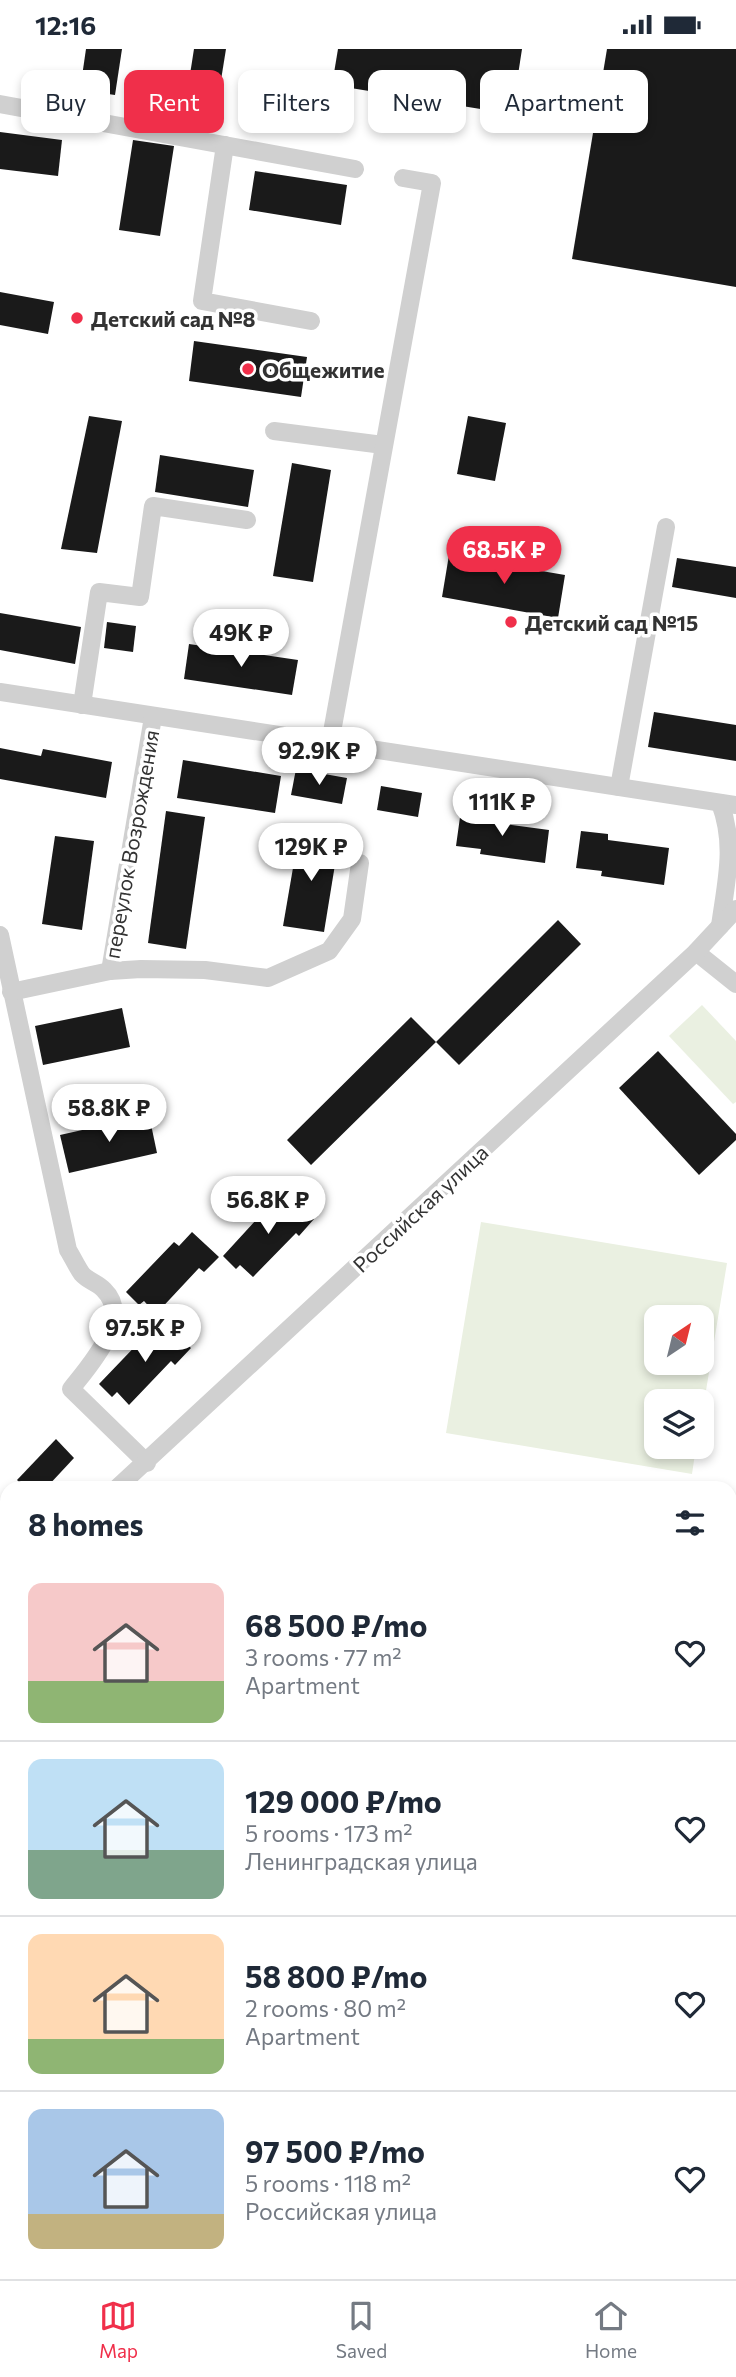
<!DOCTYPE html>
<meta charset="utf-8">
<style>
:root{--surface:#fff;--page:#f2f2f3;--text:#1f2937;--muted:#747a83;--line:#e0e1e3;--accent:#f02f4a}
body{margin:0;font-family:Commissioner,sans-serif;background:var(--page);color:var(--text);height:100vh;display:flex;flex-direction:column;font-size:26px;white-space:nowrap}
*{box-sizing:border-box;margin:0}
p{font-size:23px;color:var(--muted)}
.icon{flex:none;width:38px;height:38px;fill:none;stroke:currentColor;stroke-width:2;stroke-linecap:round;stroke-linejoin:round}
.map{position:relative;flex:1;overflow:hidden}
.sheet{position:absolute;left:0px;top:1432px;width:737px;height:800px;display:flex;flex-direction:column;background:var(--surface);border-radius:21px 21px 0 0;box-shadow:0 4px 10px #0003}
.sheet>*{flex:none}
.hud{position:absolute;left:21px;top:21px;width:695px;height:63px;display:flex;gap:14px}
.needle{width:46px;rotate:35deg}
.buttons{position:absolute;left:644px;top:1256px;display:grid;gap:14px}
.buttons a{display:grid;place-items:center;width:70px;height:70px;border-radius:14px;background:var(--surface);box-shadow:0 4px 10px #0003;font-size:35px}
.price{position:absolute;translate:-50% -60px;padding:0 16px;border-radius:24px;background:#fff;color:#222;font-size:23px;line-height:46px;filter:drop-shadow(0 2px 4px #0008)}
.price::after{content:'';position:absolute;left:50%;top:42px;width:21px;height:16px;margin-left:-10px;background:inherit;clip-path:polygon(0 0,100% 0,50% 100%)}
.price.active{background:var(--accent);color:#fff}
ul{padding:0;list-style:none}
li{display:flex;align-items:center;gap:21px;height:175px;padding:0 28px}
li+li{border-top:2px solid var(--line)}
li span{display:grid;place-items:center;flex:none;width:196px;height:140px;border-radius:14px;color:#555}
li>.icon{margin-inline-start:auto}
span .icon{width:84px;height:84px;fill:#fffc;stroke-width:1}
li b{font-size:30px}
h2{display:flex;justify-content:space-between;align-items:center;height:84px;padding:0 28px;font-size:30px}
.pill{padding:0 24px;border-radius:14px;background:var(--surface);box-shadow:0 4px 10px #0003;font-size:24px;line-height:63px}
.pill.active{background:var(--accent);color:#fff}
.status{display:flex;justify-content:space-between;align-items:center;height:49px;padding:0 35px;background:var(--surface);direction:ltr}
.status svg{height:19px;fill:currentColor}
.tab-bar{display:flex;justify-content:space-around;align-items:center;height:98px;border-top:2px solid var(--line);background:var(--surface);font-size:19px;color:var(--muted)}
.tab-bar a{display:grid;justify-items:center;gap:4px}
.tab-bar .active{color:var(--accent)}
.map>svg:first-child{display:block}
.green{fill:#eaf0e1;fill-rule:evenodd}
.building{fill:#1a1a1a}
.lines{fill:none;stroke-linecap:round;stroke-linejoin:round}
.minor{stroke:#d0d0d0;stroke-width:18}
.poi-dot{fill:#f02f4a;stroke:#fff;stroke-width:2.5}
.labels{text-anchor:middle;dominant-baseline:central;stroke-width:7;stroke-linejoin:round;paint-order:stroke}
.poi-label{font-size:21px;font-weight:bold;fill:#333;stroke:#fff;text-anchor:start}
.street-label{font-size:21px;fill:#333;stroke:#fff}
</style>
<div class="status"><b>12:16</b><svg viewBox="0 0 49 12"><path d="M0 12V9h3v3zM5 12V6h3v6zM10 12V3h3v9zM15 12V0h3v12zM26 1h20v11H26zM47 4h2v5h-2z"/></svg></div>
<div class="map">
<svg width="736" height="2230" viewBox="0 0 736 2230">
<rect width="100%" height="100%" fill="#fff"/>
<!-- green -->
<g class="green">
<polygon points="702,956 736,992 736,1053 733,1055 669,987"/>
<path d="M481,1173l246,41 -25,152v-13h-46v45h40l-4,27 -246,-41zM656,1269h46v45h-46z"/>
</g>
<!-- building -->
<g class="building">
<polygon points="86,0 122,0 115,46 80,41"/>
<polygon points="194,0 226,0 216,62 185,57"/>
<polygon points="338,0 522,0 512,65 332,36"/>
<polygon points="607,0 736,0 736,238 572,210"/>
<polygon points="0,83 62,91 58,127 0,120"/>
<polygon points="133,91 174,97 160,187 119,181"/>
<polygon points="255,122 347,136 341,176 249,161"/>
<polygon points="0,243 54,253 48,285 0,276"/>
<polygon points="194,292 307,308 301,348 189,332"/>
<polygon points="89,367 122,372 97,504 61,500"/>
<polygon points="468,367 506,374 495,432 457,425"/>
<polygon points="160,406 254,421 248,458 155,443"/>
<polygon points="292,414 331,421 313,533 273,527"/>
<polygon points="449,506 565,526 558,569 442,548"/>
<polygon points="677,509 736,518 736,549 672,538"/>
<polygon points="0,564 81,578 75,615 0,601"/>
<polygon points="107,573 136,577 133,603 104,599"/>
<polygon points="189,595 298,611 292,646 184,630"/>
<polygon points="654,663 736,676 736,712 648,698"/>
<polygon points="0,699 41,707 43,700 112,713 106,749 0,730"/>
<polygon points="183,711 281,727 275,764 177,749"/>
<polygon points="296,720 347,729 342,755 291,746"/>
<polygon points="381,737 422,744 418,768 377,761"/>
<polygon points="461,761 491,765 490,773 549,781 545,814 480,805 481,800 456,797"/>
<polygon points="166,762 205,768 186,900 148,894"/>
<polygon points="581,782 608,785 608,791 669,799 664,836 601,827 602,822 576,819"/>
<polygon points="299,784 339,791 324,883 283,877"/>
<polygon points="55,787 94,792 82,881 42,875"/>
<polygon points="558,871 581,895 459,1016 436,993 311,1116 287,1091 411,968 436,993"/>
<polygon points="122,959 130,998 43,1016 35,977"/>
<polygon points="658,1002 736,1085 736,1091 699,1126 619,1039"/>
<polygon points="149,1066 157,1104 69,1124 60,1086"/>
<polygon points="289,1145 314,1170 299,1187 296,1184 253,1228 240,1216 236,1220 223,1207 267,1159 272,1164"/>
<polygon points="192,1183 219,1208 204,1223 199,1219 156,1265 144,1252 139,1256 126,1243 174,1193 179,1197"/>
<polygon points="165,1275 191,1299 175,1316 171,1312 129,1356 117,1343 112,1348 99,1335 145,1287 149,1291"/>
<polygon points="56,1390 74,1409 47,1438 24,1438 17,1431"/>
<polygon points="137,2224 179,2224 174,2230 144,2230"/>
<polygon points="561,2224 588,2224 606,2229 559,2230"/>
</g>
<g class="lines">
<!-- minor -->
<g class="minor">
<polyline points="0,55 355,120"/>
<polyline points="225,96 202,252 311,272"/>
<polyline points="274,382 383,396"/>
<polyline points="0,643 736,756"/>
<polyline points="82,656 99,543 140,548 153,457 247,471"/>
<polyline points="330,694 432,134 403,129"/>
<polyline points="619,738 666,478"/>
<path d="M720,754c16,42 6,79 0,123"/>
<path d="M0,886l68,315c5,8 9,17 14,24 6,7 16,9 22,16 29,28 -15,76 -33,99l76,74"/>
<polyline points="696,903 736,935"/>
<polyline points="110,922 153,668"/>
<polyline points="11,943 110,922 141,920 205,921 268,929 329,902 352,870 360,814"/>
<polyline points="118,1438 696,903 736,860"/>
<polyline points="0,1543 7,1537"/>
<polyline points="0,2215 7,2206"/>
<polyline points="730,2220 736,2222"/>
<polyline points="35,2224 42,2230"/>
</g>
</g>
<!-- markers -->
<g class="poi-dot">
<circle cx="77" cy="269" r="7"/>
<circle cx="248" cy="320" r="7"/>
<circle cx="511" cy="573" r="7"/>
</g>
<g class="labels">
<!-- poi labels -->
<g class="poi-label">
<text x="91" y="269">Детский сад №8</text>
<text x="262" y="320">Общежитие</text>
<text x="525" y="573">Детский сад №15</text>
</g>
<!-- street labels -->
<g class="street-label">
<text transform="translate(131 795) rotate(-80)">переулок Возрождения</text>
<text transform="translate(420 1159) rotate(-43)">Российская улица</text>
</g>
</g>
</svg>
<div class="buttons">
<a><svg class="needle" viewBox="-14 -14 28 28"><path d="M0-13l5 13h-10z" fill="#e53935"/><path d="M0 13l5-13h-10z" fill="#747a83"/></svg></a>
<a><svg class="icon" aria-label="layers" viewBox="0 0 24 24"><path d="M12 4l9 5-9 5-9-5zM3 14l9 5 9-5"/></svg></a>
</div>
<b class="price active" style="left:504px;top:537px">68.5K ₽</b>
<b class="price" style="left:241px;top:620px">49K ₽</b>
<b class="price" style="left:319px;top:738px">92.9K ₽</b>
<b class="price" style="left:502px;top:789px">111K ₽</b>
<b class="price" style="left:311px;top:834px">129K ₽</b>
<b class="price" style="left:109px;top:1095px">58.8K ₽</b>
<b class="price" style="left:268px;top:1187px">56.8K ₽</b>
<b class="price" style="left:145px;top:1315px">97.5K ₽</b>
<div class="hud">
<a class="pill">Buy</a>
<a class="pill active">Rent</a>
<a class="pill">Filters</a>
<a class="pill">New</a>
<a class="pill">Apartment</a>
</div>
<section class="sheet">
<h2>8 homes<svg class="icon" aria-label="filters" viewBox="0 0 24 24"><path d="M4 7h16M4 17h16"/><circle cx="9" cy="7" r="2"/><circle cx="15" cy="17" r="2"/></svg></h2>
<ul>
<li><span style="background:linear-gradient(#f6c9c9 70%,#8fb573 0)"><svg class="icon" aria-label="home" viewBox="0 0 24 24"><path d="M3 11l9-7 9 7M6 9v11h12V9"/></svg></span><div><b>68 500 ₽/mo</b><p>3 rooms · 77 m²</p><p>Apartment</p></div><svg class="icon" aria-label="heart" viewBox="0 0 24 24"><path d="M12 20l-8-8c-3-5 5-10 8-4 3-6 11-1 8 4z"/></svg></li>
<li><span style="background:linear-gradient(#bfe0f5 65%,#7fa58c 0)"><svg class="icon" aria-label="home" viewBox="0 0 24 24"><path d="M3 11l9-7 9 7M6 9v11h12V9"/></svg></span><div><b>129 000 ₽/mo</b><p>5 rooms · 173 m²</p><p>Ленинградская улица</p></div><svg class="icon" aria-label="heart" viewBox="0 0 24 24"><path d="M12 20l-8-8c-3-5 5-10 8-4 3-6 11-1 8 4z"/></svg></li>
<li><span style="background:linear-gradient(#ffd9b3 75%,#8fb573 0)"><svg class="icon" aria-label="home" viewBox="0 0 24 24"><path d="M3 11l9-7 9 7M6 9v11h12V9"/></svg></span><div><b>58 800 ₽/mo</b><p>2 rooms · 80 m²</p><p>Apartment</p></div><svg class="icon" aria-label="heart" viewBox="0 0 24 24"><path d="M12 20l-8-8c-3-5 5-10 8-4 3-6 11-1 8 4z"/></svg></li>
<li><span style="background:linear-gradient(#a9c7e8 75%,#c2b280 0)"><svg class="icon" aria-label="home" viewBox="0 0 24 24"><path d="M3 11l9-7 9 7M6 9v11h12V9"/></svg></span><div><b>97 500 ₽/mo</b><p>5 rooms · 118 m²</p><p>Российская улица</p></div><svg class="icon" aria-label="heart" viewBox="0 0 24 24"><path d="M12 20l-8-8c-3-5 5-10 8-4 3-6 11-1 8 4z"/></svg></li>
</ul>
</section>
</div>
<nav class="tab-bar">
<a class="active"><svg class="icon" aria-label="map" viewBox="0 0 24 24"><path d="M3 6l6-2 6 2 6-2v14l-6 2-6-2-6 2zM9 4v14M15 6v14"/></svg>Map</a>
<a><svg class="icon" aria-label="saved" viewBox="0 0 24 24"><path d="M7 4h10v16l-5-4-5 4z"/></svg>Saved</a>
<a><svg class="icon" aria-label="home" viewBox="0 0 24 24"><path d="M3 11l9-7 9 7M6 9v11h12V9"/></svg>Home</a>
</nav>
